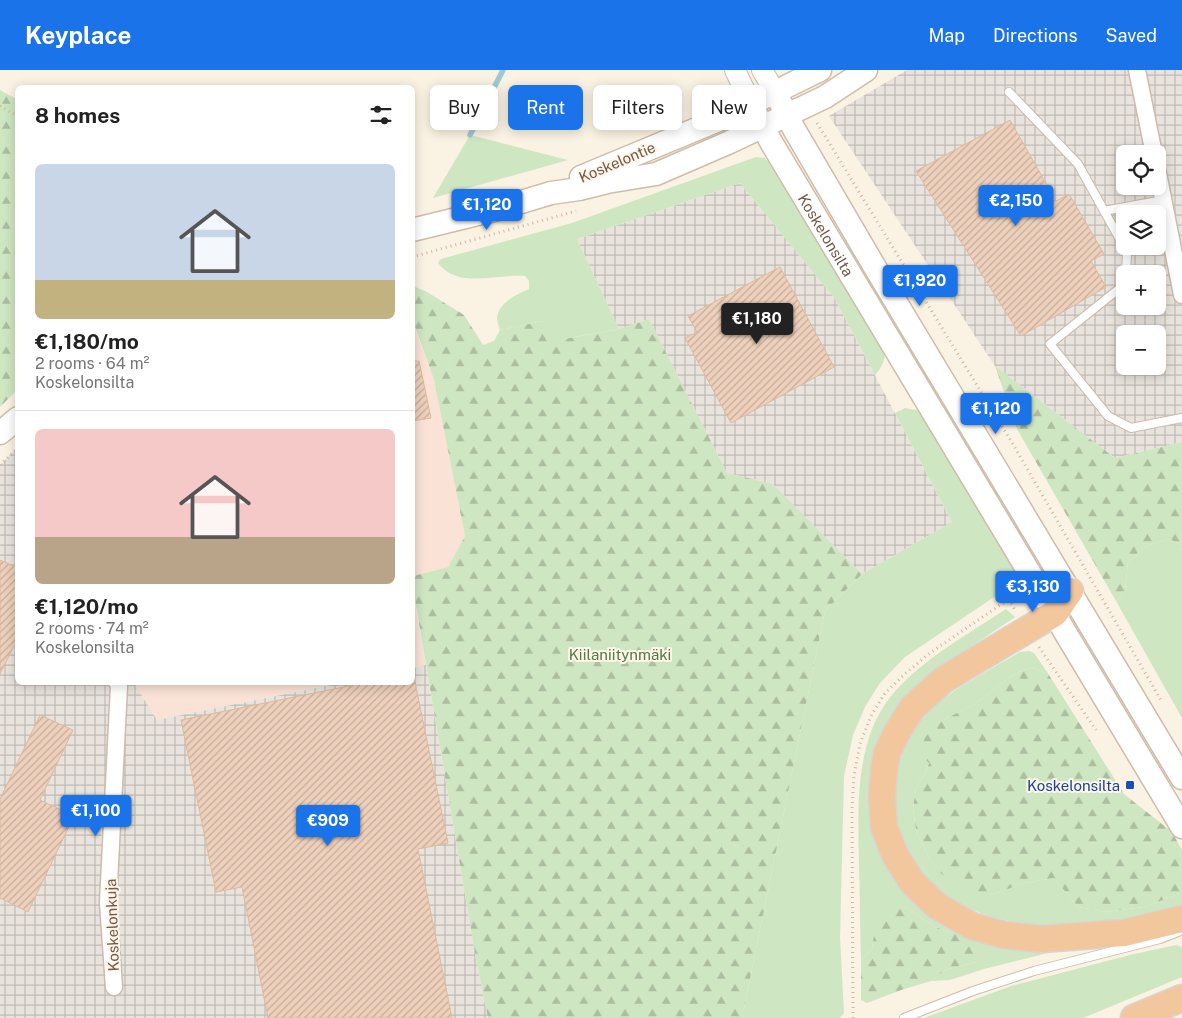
<!DOCTYPE html>
<meta charset="utf-8">
<style>
:root{--surface:#fff;--page:#f6f6f6;--text:#222;--muted:#767676;--line:#e0e0e0;--accent:#1a73e8}
body{margin:0;font-family:"Public Sans",sans-serif;background:var(--page);color:var(--text);height:100vh;display:flex;flex-direction:column;font-size:19px;white-space:nowrap}
*{box-sizing:border-box;margin:0}
p{font-size:16px;color:var(--muted)}
.icon{flex:none;width:28px;height:28px;fill:none;stroke:currentColor;stroke-width:2;stroke-linecap:round;stroke-linejoin:round}
.map{position:relative;flex:1;overflow:hidden}
.drawer{position:absolute;left:15px;top:15px;width:400px;height:600px;display:flex;flex-direction:column;background:var(--surface);border-radius:8px;box-shadow:0 2px 12px #0003}
.drawer>*{flex:none}
.hud{position:absolute;left:430px;top:15px;width:475px;height:45px;display:flex;gap:10px}
.fabs{position:absolute;left:1116px;top:75px;display:grid;gap:10px}
.fabs a{display:grid;place-items:center;width:50px;height:50px;border-radius:8px;background:var(--surface);box-shadow:0 2px 12px #0003;font-size:25px}
.price{position:absolute;translate:-50% -42px;padding:0 11px;border-radius:5px;background:var(--accent);color:#fff;font-size:16px;line-height:32px;filter:drop-shadow(0 1px 2px #0008)}
.price::after{content:'';position:absolute;left:50%;top:30px;width:15px;height:11px;margin-left:-8px;background:inherit;clip-path:polygon(0 0,100% 0,50% 100%)}
.price.selected{background:#222;color:#fff}
ul{padding:0;list-style:none}
li{display:grid;align-content:center;gap:10px;height:265px;padding:0 20px}
li+li{border-top:1px solid var(--line)}
li span{display:grid;place-items:center;height:155px;border-radius:8px;color:#555}
li>.icon{margin-inline-start:auto}
span .icon{width:90px;height:90px;fill:#fffc;stroke-width:1}
li b{font-size:21px}
h2{display:flex;justify-content:space-between;align-items:center;height:60px;padding:0 20px;font-size:21px}
.tag{padding:0 18px;border-radius:8px;background:var(--surface);box-shadow:0 2px 12px #0003;font-size:18px;line-height:45px}
.tag.selected{background:var(--accent);color:#fff}
header{display:flex;align-items:center;gap:30px;box-sizing:border-box;height:70px;padding:0 25px;background:var(--accent);color:#fff}
header strong{font-size:24px}
nav{display:flex;gap:28px;margin-inline-start:auto;font-size:18px}
.map>svg:first-child{display:block}
.commercial{fill:#fae2d6}
.industrial{fill:url(#industrial-grid);fill-rule:evenodd}
.grass{fill:#cfe6c2}
.forest{fill:url(#forest-firs)}
.lines{fill:none;stroke-linecap:round;stroke-linejoin:round}
.stream{stroke:#9fc9d3;stroke-width:5.5}
.building{fill:url(#building-hatch);stroke:#dfb99d}
.service-casing{stroke:#cdbcad;stroke-width:10}
.minor-casing{stroke:#cdbcad;stroke-width:19}
.tertiary-casing{stroke:#cdbcad;stroke-width:22}
.secondary-casing{stroke:#cfbcaa;stroke-width:25}
.trunk-casing{stroke:#dad4d0;stroke-width:29}
.path{stroke:#d2b59f;stroke-width:3;stroke-dasharray:1 4;stroke-linecap:butt}
.service{stroke:#fff;stroke-width:8}
.minor{stroke:#fff;stroke-width:16}
.tertiary{stroke:#fff;stroke-width:20}
.secondary{stroke:#fff;stroke-width:22}
.trunk{stroke:#f3c79e;stroke-width:26}
.transit-dot{fill:#1a4fb4;stroke:#fef6e8;stroke-width:2}
.labels{text-anchor:middle;dominant-baseline:central;stroke-width:4;stroke-linejoin:round;paint-order:stroke}
.street-label{font-size:15px;fill:#70594a;stroke:#fef6e8}
.park-label{font-size:15px;fill:#547a46;stroke:#fef6e8}
.transit-label{font-size:15px;fill:#164399;stroke:#fef6e8;text-anchor:end}
</style>
<header>
<strong>Keyplace</strong>
<nav><a>Map</a><a>Directions</a><a>Saved</a></nav>
</header>
<div class="map">
<svg width="1182" height="948" viewBox="0 0 1182 948">
<defs>
<pattern id="industrial-grid" width="8" height="8" patternUnits="userSpaceOnUse" patternTransform="scale(1.25)"><rect width="8" height="8" fill="#e9e3dd"/><path d="M0 4h8M4 0v8" fill="none" stroke="#c1bbb5"/></pattern>
<pattern id="forest-firs" width="22" height="20" patternUnits="userSpaceOnUse" patternTransform="scale(1.25)"><rect width="22" height="20" fill="#cfe6c2"/><path d="M5 1l3.5 6h-7zM16 11l3.5 6h-7z" fill="#acbda0"/></pattern>
<pattern id="building-hatch" width="6" height="6" patternUnits="userSpaceOnUse" patternTransform="scale(1.25)"><rect width="6" height="6" fill="#eed1bc"/><path d="M-1 1l2-2M0 6l6-6M5 7l2-2" fill="none" stroke="#c5ad9b"/></pattern>
</defs>
<rect width="100%" height="100%" fill="#faf2e2"/>
<!-- commercial -->
<g class="commercial">
<polygon points="412,251 434,310 465,466 448,497 413,506"/>
<polygon points="412,518 426,595 413,598 412,598"/>
<polygon points="134,613 341,613 157,650"/>
</g>
<!-- industrial -->
<g class="industrial">
<path d="M907,0h275v372l-67,16 -120,-92 -166,-250zM1125,84h33v32h-33zM1125,144h33v32h-33zM1125,204h33v32h-33zM1125,264h33v32h-33z"/>
<polygon points="740,113 835,229 952,452 862,504 773,414 727,403 649,249 619,259 577,169"/>
<polygon points="17,378 18,612 134,613 157,650 341,613 412,612 413,598 426,595 476,889 488,948 0,948 0,395"/>
</g>
<!-- grass -->
<g class="grass">
<polygon points="470,65 568,90 433,128"/>
<path d="M756,87l9,1 8,9 112,181c0,12 -2,18 -10,27l-40,-76 -95,-116 -163,56 42,90 -56,10 -20,-18 -43,9c-1,-3 -3,-9 -3,-12 1,-15 20,-24 32,-29v-8l-4,-5c-28,-3 -66,14 -87,-13l3,-4 131,-36z"/>
<polygon points="905,338 922,341 1016,498 1009,507 1003,521 905,587 880,613 865,637 853,665 844,706 840,867 844,943 840,948 742,948 825,541 862,504 952,452 895,343"/>
<polygon points="1169,469 1182,475 1182,648 1116,531 1125,521 1128,492 1146,476"/>
<path d="M1006,539l9,8 -77,52 -20,16 -46,142 6,22 30,46 138,54 2,4 -64,16 -34,11 -19,1 14,-11 32,-8 -1,-22 -41,-13 -31,-21 -30,28 -2,15 -11,11c-1,-32 -1,-64 -2,-95 -1,-56 -5,-123 32,-169 31,-37 76,-61 115,-87z"/>
<path d="M1029,581l5,2 15,22 -17,-8 -18,7 -39,30 -32,16 -18,54 -9,14 -3,20 3,23 19,38 56,26 34,-12 29,-5 24,29 28,5 38,-5 38,-14v14c-32,7 -64,15 -97,18 -59,5 -131,-7 -168,-58 -9,-14 -18,-31 -22,-48 -2,-5 -1,-13 0,-18 0,-12 -1,-27 2,-38 2,-12 16,-38 25,-47 26,-25 66,-45 98,-64z"/>
<polygon points="1176,875 1182,877 1182,907 1083,948 924,948 1011,916 1130,885"/>
</g>
<!-- forest -->
<g class="forest">
<polygon points="0,20 18,30 17,320 0,337"/>
<polygon points="413,216 427,222 464,245 483,275 494,271 500,260 543,251 564,269 619,259 649,249 727,403 773,414 862,504 825,541 742,948 488,948 476,889 413,518 413,506 448,497 465,466 434,310 413,251"/>
<polygon points="995,296 1115,388 1182,372 1182,475 1169,469 1146,476 1128,492 1125,521 1116,531 1017,359"/>
<polygon points="1032,597 1049,605 1124,724 1172,762 1182,780 1182,823 1144,837 1106,842 1078,837 1054,808 1025,813 991,825 961,818 935,799 916,761 913,738 916,718 925,704 929,693 919,683 925,667 943,650 975,634 1014,604"/>
<polygon points="904,836 935,857 976,870 980,884 977,892 945,900 931,911 901,920 867,933 861,930 861,890 872,879 874,864 883,842"/>
</g>
<g class="lines">
<!-- stream -->
<polyline class="stream" points="470,65 503,0"/>
</g>
<!-- building -->
<g class="building">
<polygon points="1010,50 1056,131 1069,124 1104,184 1091,191 1106,217 1021,266 916,101"/>
<polygon points="780,197 834,297 731,353 685,268 697,262 688,246"/>
<polygon points="412,291 419,291 431,348 412,351"/>
<polygon points="0,490 18,498 18,568 0,604"/>
<polygon points="368,612 415,612 448,773 418,779 452,948 268,948 242,817 216,822 181,650"/>
<polygon points="40,645 73,660 40,730 74,746 28,842 0,828 0,729"/>
</g>
<g class="lines">
<defs>
<g id="service">
<polyline points="1009,22 1078,94 1127,182 1126,204"/>
<polyline points="1104,141 1163,130"/>
<polyline points="1125,214 1050,274 1108,346 1131,358 1182,348"/>
<polyline points="904,948 973,921 1034,901 1160,869 1178,862"/>
</g>
<g id="minor">
<polyline points="1137,0 1154,84"/>
<polyline points="1158,103 1182,225"/>
<polyline points="114,917 108,833 119,616 117,612"/>
</g>
<g id="tertiary">
<polyline points="735,0 751,34"/>
<polyline points="762,0 775,22"/>
</g>
<g id="secondary">
<polyline points="775,22 794,59 873,194 1182,708"/>
<path id="s1" d="M751,34l20,38c136,229 275,456 411,685"/>
<polyline points="581,107 716,51 820,0"/>
<polyline points="412,160 498,139 551,123 579,119 607,112 656,104 730,72 825,27 866,0"/>
<polyline points="0,363 18,348"/>
</g>
<g id="trunk">
<polyline points="1070,521 1055,543 943,610 912,638 896,664 887,683 884,700 882,727 884,757 895,785 912,812 937,836 972,856 1004,865 1041,869 1124,863 1182,849"/>
<polyline points="1134,948 1182,928"/>
</g>
</defs>
<!-- service casing -->
<use href="#service" class="service-casing"/>
<!-- minor casing -->
<use href="#minor" class="minor-casing"/>
<!-- tertiary casing -->
<use href="#tertiary" class="tertiary-casing"/>
<!-- secondary casing -->
<use href="#secondary" class="secondary-casing"/>
<!-- trunk casing -->
<use href="#trunk" class="trunk-casing"/>
<!-- path -->
<g class="path">
<polyline points="0,36 18,46"/>
<polyline points="817,53 1014,376 1162,632"/>
<polyline points="412,187 576,141"/>
<polyline points="0,395 18,378"/>
<polyline points="1009,529 1016,542"/>
<polyline points="1039,577 1096,660"/>
<polyline points="853,948 852,739 854,705 860,674 871,646 885,623 906,603 930,583 1009,529 1014,516"/>
</g>
<!-- service -->
<use href="#service" class="service"/>
<!-- minor -->
<use href="#minor" class="minor"/>
<!-- tertiary -->
<use href="#tertiary" class="tertiary"/>
<!-- secondary -->
<use href="#secondary" class="secondary"/>
<!-- trunk -->
<use href="#trunk" class="trunk"/>
</g>
<!-- markers -->
<rect class="transit-dot" x="1125" y="710" width="10" height="10" rx="2.5"/>
<g class="labels">
<!-- street labels -->
<g class="street-label">
<text transform="translate(617 92) rotate(-23)">Koskelontie</text>
<text stroke="none"><textPath href="#s1" startOffset="151">Koskelonsilta</textPath></text>
<text transform="translate(112 855) rotate(-92)">Koskelonkuja</text>
</g>
<!-- park labels -->
<g class="park-label">
<text x="620" y="584">Kiilaniitynmäki</text>
</g>
<!-- transit labels -->
<g class="transit-label">
<text x="1120" y="715">Koskelonsilta</text>
</g>
</g>
</svg>
<div class="fabs">
<a><svg class="icon" aria-label="locate" viewBox="0 0 24 24"><circle cx="12" cy="12" r="6"/><path d="M12 2v4M12 18v4M2 12h4M18 12h4"/></svg></a>
<a><svg class="icon" aria-label="layers" viewBox="0 0 24 24"><path d="M12 4l9 5-9 5-9-5zM3 14l9 5 9-5"/></svg></a>
<a>+</a>
<a>−</a>
</div>
<b class="price" style="left:1016px;top:157px">€2,150</b>
<b class="price" style="left:487px;top:161px">€1,120</b>
<b class="price" style="left:920px;top:237px">€1,920</b>
<b class="price selected" style="left:757px;top:275px">€1,180</b>
<b class="price" style="left:996px;top:365px">€1,120</b>
<b class="price" style="left:1033px;top:543px">€3,130</b>
<b class="price" style="left:96px;top:767px">€1,100</b>
<b class="price" style="left:328px;top:777px">€909</b>
<div class="hud">
<a class="tag">Buy</a>
<a class="tag selected">Rent</a>
<a class="tag">Filters</a>
<a class="tag">New</a>
</div>
<section class="drawer">
<h2>8 homes<svg class="icon" aria-label="filters" viewBox="0 0 24 24"><path d="M4 7h16M4 17h16"/><circle cx="9" cy="7" r="2"/><circle cx="15" cy="17" r="2"/></svg></h2>
<ul>
<li><span style="background:linear-gradient(#c9d6e8 75%,#c2b280 0)"><svg class="icon" aria-label="home" viewBox="0 0 24 24"><path d="M3 11l9-7 9 7M6 9v11h12V9"/></svg></span><div><b>€1,180/mo</b><p>2 rooms · 64 m²</p><p>Koskelonsilta</p></div></li>
<li><span style="background:linear-gradient(#f6c9c9 70%,#b9a48a 0)"><svg class="icon" aria-label="home" viewBox="0 0 24 24"><path d="M3 11l9-7 9 7M6 9v11h12V9"/></svg></span><div><b>€1,120/mo</b><p>2 rooms · 74 m²</p><p>Koskelonsilta</p></div></li>
</ul>
</section>
</div>
